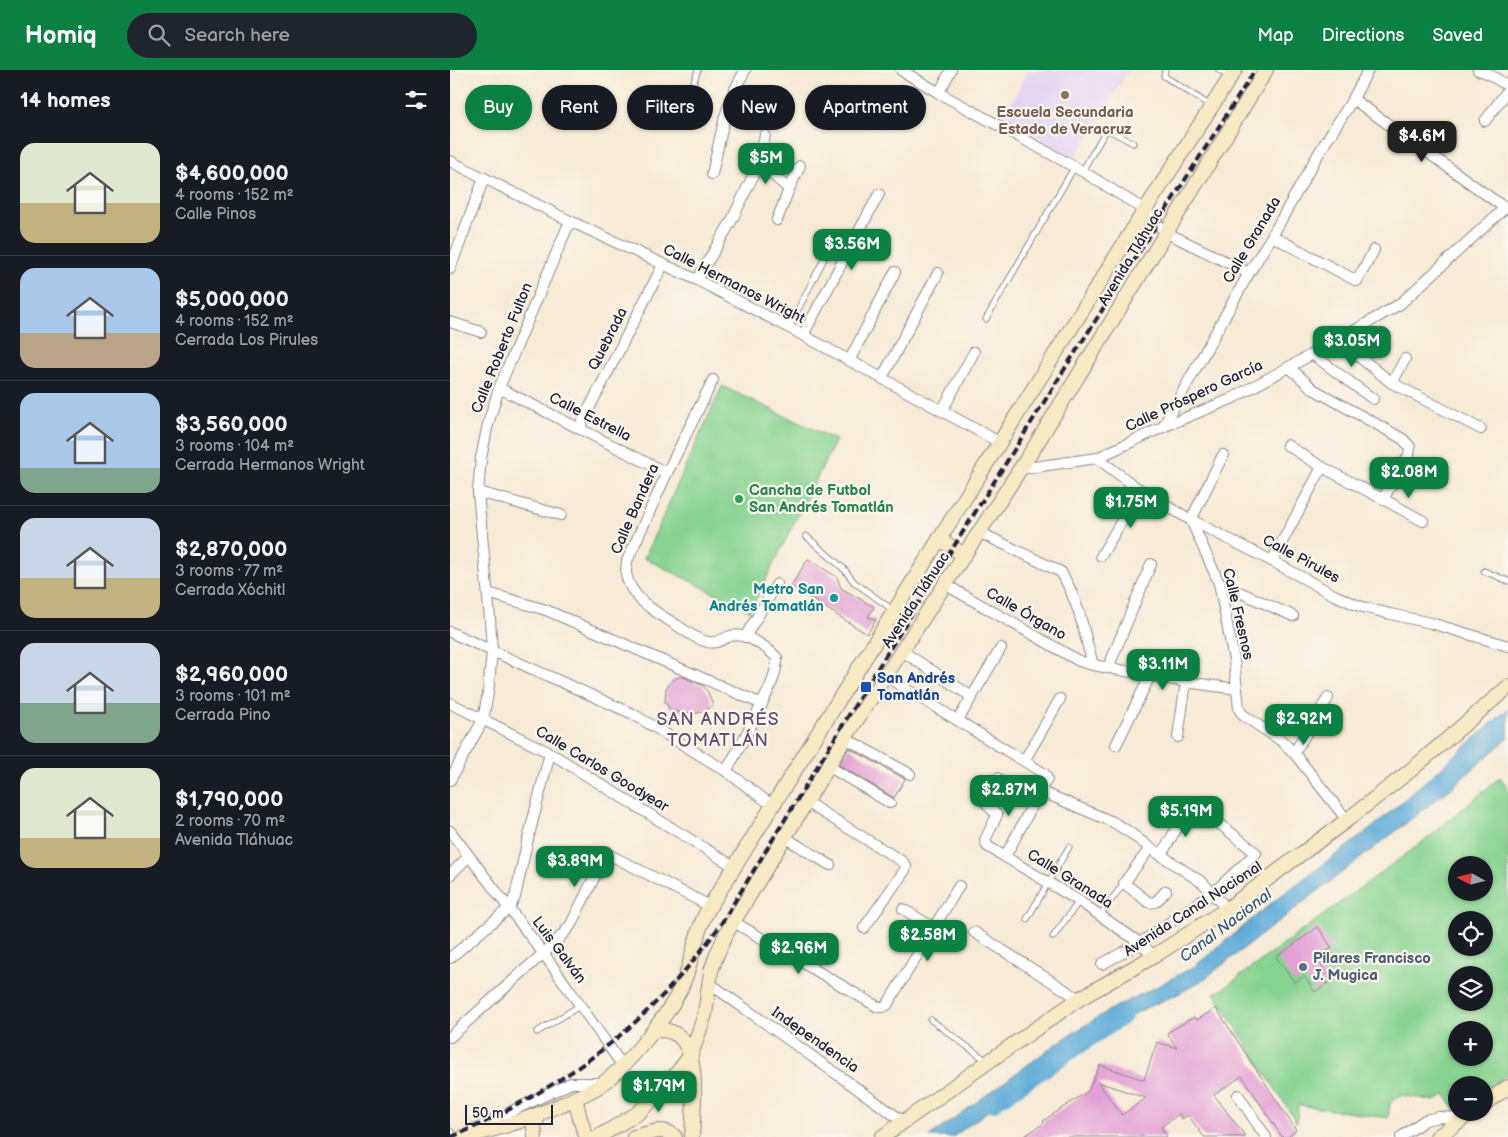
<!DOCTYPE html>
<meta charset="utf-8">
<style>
:root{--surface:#171b24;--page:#20242c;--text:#f1f3f6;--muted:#9ea1a6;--line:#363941;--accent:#0b8043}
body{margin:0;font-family:"Balsamiq Sans",sans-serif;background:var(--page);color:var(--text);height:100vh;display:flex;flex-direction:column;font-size:19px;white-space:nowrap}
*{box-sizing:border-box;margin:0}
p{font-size:16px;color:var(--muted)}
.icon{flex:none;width:28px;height:28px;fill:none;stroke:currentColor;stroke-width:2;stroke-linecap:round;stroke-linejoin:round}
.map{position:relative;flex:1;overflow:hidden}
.details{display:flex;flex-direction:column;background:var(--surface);width:450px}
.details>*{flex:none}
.banner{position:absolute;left:15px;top:15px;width:475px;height:45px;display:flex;gap:10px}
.needle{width:32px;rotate:277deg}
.controls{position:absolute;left:998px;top:786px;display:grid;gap:10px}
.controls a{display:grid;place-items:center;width:45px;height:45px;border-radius:50%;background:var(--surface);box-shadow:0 1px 4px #0004;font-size:25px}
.scale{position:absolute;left:15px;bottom:12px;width:88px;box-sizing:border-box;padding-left:5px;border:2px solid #22223b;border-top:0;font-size:14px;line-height:18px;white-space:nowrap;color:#22223b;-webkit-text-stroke:4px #fbf7ec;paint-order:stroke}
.price{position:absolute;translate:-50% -42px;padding:0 11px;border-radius:10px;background:var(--accent);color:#fff;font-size:16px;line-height:32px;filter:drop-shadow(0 1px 2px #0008)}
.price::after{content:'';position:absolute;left:50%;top:30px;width:15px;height:11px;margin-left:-8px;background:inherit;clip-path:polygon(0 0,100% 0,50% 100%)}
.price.selected{background:#222;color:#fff}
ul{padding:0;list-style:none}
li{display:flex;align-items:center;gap:15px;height:125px;padding:0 20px}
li+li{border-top:1px solid var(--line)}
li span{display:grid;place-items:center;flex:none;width:140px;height:100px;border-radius:15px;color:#555}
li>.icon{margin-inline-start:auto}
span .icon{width:60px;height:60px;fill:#fffc;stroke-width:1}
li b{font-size:21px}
h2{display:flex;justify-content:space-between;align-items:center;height:60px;padding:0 20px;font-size:21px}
.chip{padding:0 18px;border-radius:22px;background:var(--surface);box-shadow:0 1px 4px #0004;font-size:18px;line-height:45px}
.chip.selected{background:var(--accent);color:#fff}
header{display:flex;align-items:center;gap:30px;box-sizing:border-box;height:70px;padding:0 25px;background:var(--accent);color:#fff}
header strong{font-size:24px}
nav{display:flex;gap:28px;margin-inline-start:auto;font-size:18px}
.search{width:350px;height:45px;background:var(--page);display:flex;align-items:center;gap:12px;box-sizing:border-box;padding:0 18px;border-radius:28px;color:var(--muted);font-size:19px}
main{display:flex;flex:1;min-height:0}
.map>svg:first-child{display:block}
.built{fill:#e4d3f2}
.green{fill:#87d391;stroke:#547a66;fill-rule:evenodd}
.water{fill:#5eacd8;stroke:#40678a}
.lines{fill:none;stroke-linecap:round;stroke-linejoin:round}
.canal{stroke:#5eacd8;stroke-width:12}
.building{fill:#e3a0d5;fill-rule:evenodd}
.lane-casing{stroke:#8c8688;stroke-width:7}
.street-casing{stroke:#8c8688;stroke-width:12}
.secondary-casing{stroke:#8c8688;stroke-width:16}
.lane{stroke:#fff;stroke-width:5}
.street{stroke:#fff;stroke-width:10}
.secondary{stroke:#f7e9c3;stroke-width:14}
.rail{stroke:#22223b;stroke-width:4;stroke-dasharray:8 4;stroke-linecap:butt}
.education-dot{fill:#8d6e63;stroke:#fbf7ec;stroke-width:2}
.leisure-dot{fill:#2e9e5b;stroke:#fbf7ec;stroke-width:2}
.culture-dot{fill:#0f9aa8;stroke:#fbf7ec;stroke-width:2}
.transit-dot{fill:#1a4fb4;stroke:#fbf7ec;stroke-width:2}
.service-dot{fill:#5c6f8a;stroke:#fbf7ec;stroke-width:2}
.labels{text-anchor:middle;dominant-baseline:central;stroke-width:4.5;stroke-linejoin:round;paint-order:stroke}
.education-label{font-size:15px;font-weight:bold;fill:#785e54;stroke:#fbf7ec}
.street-label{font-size:15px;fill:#22223b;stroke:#fbf7ec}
.leisure-label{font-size:15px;font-weight:bold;fill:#27864d;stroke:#fbf7ec;text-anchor:start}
.culture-label{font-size:15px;font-weight:bold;fill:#0d838f;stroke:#fbf7ec;text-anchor:end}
.transit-label{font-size:15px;font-weight:bold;fill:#164399;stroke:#fbf7ec;text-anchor:start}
.service-label{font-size:15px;font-weight:bold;fill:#4e5e75;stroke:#fbf7ec;text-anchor:start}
.water-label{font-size:16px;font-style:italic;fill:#3a597a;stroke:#fbf7ec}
.quarter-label{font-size:18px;letter-spacing:1px;fill:#664e71;stroke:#fbf7ec}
</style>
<header>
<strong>Homiq</strong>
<div class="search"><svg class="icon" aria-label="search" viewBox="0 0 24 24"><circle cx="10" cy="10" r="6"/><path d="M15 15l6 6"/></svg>Search here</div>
<nav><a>Map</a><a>Directions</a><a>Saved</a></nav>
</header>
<main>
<section class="details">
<h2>14 homes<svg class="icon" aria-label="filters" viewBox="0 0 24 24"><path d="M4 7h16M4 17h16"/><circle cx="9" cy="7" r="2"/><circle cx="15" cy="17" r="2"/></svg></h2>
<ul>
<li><span style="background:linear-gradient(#dfe7d0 60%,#c2b280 0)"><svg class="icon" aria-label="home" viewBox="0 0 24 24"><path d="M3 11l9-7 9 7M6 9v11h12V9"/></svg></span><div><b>$4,600,000</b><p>4 rooms · 152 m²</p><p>Calle Pinos</p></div></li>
<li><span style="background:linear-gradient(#a9c7e8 65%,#b9a48a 0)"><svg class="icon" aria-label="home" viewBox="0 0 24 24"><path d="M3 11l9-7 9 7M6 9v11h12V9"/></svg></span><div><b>$5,000,000</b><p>4 rooms · 152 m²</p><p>Cerrada Los Pirules</p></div></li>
<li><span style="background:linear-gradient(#a9c7e8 75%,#7fa58c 0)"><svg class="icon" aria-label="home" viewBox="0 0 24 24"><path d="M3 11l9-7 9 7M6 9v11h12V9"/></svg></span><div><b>$3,560,000</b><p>3 rooms · 104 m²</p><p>Cerrada Hermanos Wright</p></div></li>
<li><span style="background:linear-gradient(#c9d6e8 60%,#c2b280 0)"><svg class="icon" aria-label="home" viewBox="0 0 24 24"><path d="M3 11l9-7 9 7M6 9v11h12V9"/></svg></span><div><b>$2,870,000</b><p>3 rooms · 77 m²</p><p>Cerrada Xóchitl</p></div></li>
<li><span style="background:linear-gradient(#c9d6e8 60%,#7fa58c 0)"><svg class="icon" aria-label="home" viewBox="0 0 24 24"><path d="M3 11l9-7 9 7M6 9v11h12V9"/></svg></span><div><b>$2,960,000</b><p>3 rooms · 101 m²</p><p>Cerrada Pino</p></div></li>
<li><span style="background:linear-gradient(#dfe7d0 70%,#c2b280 0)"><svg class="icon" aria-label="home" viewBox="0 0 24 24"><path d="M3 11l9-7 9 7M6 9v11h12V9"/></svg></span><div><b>$1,790,000</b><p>2 rooms · 70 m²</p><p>Avenida Tláhuac</p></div></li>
</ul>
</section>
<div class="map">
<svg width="1058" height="1067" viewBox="0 0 1058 1067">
<rect width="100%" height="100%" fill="#fbf7ec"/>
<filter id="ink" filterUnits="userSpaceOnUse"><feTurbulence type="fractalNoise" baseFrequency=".02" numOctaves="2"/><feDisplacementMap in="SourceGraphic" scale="10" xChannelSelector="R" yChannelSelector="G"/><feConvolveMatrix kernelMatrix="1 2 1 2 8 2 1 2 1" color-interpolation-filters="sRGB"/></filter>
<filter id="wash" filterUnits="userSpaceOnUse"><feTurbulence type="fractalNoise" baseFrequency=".0096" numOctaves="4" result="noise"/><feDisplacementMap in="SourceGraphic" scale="20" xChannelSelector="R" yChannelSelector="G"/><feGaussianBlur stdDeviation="1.12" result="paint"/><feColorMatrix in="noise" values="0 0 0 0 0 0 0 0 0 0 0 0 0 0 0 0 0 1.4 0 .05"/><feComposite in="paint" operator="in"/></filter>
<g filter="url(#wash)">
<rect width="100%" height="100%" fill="#f7ead6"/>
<!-- built -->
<polygon class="built" points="579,0 679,0 624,89 552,50"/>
<!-- green -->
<g class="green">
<polygon points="272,316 386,370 300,541 194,488"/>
<path d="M1050,707l8,11v286l-24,17v-6h-28v26l-11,-17 -10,7 -33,-6 -12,8 -2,15 -90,-13 -1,18 -83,-130 7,-3 211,-155zM1006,795h28v27h-28zM1006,850h28v28h-28zM1006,905h28v27h-28zM1006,960h28v28h-28z"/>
</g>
<!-- water -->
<polygon class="water" points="1058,639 1058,668 999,720 753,910 728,924 694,939 653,961 612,986 503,1067 479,1067 606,974 661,939 704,918 745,896 829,827 923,757"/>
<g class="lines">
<!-- canal -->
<polyline class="canal" points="543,1036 676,947"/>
</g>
<g id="blocks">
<!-- building -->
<g class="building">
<polygon points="358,489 387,507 391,518 424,537 418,547 426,550 417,564 341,516"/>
<polygon points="229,607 233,607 253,616 258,622 263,635 256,640 248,643 237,643 227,642 220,639 215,632 216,618 222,611"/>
<polygon points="399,678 455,709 444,728 389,695"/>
<polygon points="868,857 882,878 866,888 882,910 865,922 854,906 845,913 826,887"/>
<path d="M766,938l80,122 -8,7h-6l-40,-61 -28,19 32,42h-42l-16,-22 -6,4 -3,-5 -18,13 6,10h-144l21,-14 -1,-2 45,-30 12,-26 44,15 13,-38 20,6 -10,-15 27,-16 3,3zM648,1012l48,16 -24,17z"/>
</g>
</g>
</g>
<g filter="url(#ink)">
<use href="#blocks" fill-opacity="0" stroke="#8c8688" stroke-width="1"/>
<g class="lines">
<defs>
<g id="lane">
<polyline points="715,0 714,6 717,8 761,36"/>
<polyline points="769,0 779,6"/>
<polyline points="227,57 248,0"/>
<polyline points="632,101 657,59 683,73"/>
<polyline points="536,249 625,96"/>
<polyline points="339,257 378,181"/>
<polyline points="356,466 394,499 404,512 443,540"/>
<polyline points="1034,501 1058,511"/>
<polyline points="650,845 674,813"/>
<polyline points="577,849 619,777"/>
<polyline points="603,867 629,831"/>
<polyline points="481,950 537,991"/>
<polyline points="87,962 131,935"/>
</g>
<g id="street">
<polyline points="451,0 489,23 632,101 695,140 715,162 799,203"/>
<polyline points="1028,0 1037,3 1058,16"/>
<polyline points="489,23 501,0"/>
<polyline points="903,29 1055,138"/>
<polyline points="1035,51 1058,20"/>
<polyline points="0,91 120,151 247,210 338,257 549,372"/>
<polyline points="309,93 339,119"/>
<polyline points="262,104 275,46 284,21 295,0"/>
<polyline points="327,150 339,119 350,96"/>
<polyline points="822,166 907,211 924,180"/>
<polyline points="0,199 34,108"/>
<polyline points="247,210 282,150 309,93 315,65"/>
<polyline points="0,252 31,262"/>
<polyline points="353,265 429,124"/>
<polyline points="888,270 942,313 1031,359"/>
<polyline points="862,284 923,329"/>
<polyline points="399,291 445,202"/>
<polyline points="432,308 488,203"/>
<path d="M263,310l-46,93 -40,88c0,3 -1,8 -1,11 2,26 33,42 52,54 9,6 19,14 30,16 9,2 14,-3 22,-6 16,-4 37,11 47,22 0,17 -9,33 -16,48 -11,22 -22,43 -35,65"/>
<polyline points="942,313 955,289"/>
<polyline points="49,318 217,403"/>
<polyline points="492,341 524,282"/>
<polyline points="713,357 799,203 822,166 870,81 903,29 918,0"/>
<polyline points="129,358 213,195"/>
<polyline points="837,375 872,397 933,429 959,385 960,377 953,369 863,319 839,297"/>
<polyline points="773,385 741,450 769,513 784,590 789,639 793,645 833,672 844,683 897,750"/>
<polyline points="647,388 690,420 741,450 822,491 884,525 909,536 940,544 981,553 1058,576"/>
<polyline points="570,399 647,388 713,357 781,329 888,270 950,234 1058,135"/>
<polyline points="28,422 111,445"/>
<polyline points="933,429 973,451"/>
<polyline points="529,462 611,502 620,519 629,542 643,595"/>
<polyline points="651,486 690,420"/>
<polyline points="822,491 872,397"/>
<polyline points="769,513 843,546"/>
<polyline points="496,515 629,591 643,595 736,612 787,619"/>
<polyline points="38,523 96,540 312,634"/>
<polyline points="0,562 183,644 276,701 322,735"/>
<polyline points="295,567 327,514"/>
<polyline points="452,581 522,627"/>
<polyline points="658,598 701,494"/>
<polyline points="435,606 595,704 597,709 590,721 663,752 679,762 700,778 753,813 777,839"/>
<polyline points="0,633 100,683 285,797"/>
<polyline points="508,650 551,578"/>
<polyline points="728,667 736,612"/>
<polyline points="395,668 460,704"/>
<polyline points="666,675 700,606"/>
<polyline points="844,683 878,628"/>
<polyline points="574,691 610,629"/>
<polyline points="378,696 440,733"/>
<path d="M547,708l-12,19c0,8 7,12 12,18l-12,25 2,6 92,55 61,42 14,13"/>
<polyline points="0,710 33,650 38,623 42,581 40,549 28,422 31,388 38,354 49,318 120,151"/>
<polyline points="356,732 453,792 456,796 455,800 414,858"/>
<polyline points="0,761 94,884 172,995"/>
<polyline points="334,767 380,795"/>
<path d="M700,778l-26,35 24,19c8,3 12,-5 18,-11"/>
<polyline points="711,785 739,737"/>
<polyline points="555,787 590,721"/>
<polyline points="0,805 19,786"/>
<polyline points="453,839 484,858"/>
<polyline points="284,852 428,937 433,937 437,935 509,816"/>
<polyline points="524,862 629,929"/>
<polyline points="0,888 59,838 65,827 77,773 100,683"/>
<polyline points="652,894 690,873 763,823 806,783 770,754"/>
<polyline points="259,913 454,1052"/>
<polyline points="0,967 106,872 120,856 155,786 158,784 260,836"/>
<polyline points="788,1025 816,1067"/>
<polyline points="22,1060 121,1013 153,1013"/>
<polyline points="0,1064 1,1067"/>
<polyline points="951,1067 975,1050 989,1047 1014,1048"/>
</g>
<g id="secondary">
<polyline points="489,469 514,485"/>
<path d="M203,961c53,-10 40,75 39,106"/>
<path d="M125,1028c4,14 5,26 12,39"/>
<polyline points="1034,1034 1058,1017"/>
<path d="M14,1067c35,-8 68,-19 101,-34 12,-6 26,-11 37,-19 26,-19 65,-67 79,-96 13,-27 13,-56 29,-82l435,-696 90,-140"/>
<polyline points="85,1067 84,1056 89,1045"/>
<polyline points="148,1067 188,1043 216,1017 241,985 255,944 261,901 267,884 277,862 395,668 582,381 816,0"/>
<path d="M184,1067c14,-3 29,-12 41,0"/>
<polyline points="432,1067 538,992 629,929 704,886 777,839 897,750 961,700 1058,617"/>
<polyline points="987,1067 1022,1042"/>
</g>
</defs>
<!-- lane casing -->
<use href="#lane" class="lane-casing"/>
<!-- street casing -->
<use href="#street" class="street-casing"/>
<!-- secondary casing -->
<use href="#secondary" class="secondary-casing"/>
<!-- lane -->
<use href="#lane" class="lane"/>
<!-- street -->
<use href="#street" class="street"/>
<!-- secondary -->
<use href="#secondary" class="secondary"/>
<!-- rail -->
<path class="rail" d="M1,1067c23,-9 44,-20 66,-32 87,-48 146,-100 204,-181l145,-237 198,-317 191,-300"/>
</g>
</g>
<!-- markers -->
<circle class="education-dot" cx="615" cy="25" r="5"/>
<circle class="leisure-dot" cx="289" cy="429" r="5"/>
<circle class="culture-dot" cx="384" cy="528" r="5"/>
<rect class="transit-dot" x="410" y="611" width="12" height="12" rx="2.5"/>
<circle class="service-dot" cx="853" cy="897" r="5"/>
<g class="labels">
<!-- education labels -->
<g class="education-label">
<text x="615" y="42">Escuela Secundaria<tspan x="615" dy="17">Estado de Veracruz</tspan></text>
</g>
<!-- street labels -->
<g class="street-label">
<text transform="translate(802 170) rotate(-59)">Calle Granada</text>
<text transform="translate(681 187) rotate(-59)">Avenida Tláhuac</text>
<text transform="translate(284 214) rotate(27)">Calle Hermanos Wright</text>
<text transform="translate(158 269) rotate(-63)">Quebrada</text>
<text transform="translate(52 278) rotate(-68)">Calle Roberto Fulton</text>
<text transform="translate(744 326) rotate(-25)">Calle Próspero García</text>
<text transform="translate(140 347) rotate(27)">Calle Estrella</text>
<text transform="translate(185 439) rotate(-66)">Calle Bandera</text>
<text transform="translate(851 489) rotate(28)">Calle Pirules</text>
<text transform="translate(466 530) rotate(-57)">Avenida Tláhuac</text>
<text transform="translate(576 544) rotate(30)">Calle Órgano</text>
<text transform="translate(788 544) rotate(77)">Calle Fresnos</text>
<text transform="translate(152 699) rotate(31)">Calle Carlos Goodyear</text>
<text transform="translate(620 809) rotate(32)">Calle Granada</text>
<text transform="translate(743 839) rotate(-33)">Avenida Canal Nacional</text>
<text transform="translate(109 880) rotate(53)">Luis Galván</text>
<text transform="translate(365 970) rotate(35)">Independencia</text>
</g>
<!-- leisure labels -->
<g class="leisure-label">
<text x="299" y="420">Cancha de Futbol<tspan x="299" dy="17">San Andrés Tomatlán</tspan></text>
</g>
<!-- culture labels -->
<g class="culture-label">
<text x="374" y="519">Metro San<tspan x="374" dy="17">Andrés Tomatlán</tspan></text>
</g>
<!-- transit labels -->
<g class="transit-label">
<text x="427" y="608">San Andrés<tspan x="427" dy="17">Tomatlán</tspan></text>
</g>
<!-- service labels -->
<g class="service-label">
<text x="863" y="888">Pilares Francisco<tspan x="863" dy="17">J. Mugica</tspan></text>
</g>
<!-- water labels -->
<g class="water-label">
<text transform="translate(776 856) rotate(-37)">Canal Nacional</text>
</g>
<!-- quarter labels -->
<g class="quarter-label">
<text x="268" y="649">SAN ANDRÉS<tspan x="268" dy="21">TOMATLÁN</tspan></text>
</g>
</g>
</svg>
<div class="controls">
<a><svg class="needle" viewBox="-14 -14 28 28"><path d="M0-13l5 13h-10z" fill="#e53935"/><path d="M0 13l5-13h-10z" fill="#9ea1a6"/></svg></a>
<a><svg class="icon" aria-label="locate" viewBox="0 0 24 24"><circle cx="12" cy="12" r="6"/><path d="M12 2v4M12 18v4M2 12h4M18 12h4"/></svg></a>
<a><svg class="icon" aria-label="layers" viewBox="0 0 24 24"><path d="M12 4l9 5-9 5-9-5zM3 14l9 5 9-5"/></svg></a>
<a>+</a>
<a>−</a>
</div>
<div class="scale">50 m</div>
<b class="price selected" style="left:972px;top:93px">$4.6M</b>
<b class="price" style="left:316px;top:115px">$5M</b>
<b class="price" style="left:402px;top:201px">$3.56M</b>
<b class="price" style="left:902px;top:298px">$3.05M</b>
<b class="price" style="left:959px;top:429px">$2.08M</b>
<b class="price" style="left:681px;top:459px">$1.75M</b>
<b class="price" style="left:713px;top:621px">$3.11M</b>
<b class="price" style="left:854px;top:676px">$2.92M</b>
<b class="price" style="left:559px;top:747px">$2.87M</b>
<b class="price" style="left:736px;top:768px">$5.19M</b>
<b class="price" style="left:125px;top:818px">$3.89M</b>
<b class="price" style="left:478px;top:892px">$2.58M</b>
<b class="price" style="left:349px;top:905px">$2.96M</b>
<b class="price" style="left:209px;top:1043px">$1.79M</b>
<div class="banner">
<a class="chip selected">Buy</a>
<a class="chip">Rent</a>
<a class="chip">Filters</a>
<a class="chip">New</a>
<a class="chip">Apartment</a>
</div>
</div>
</main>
